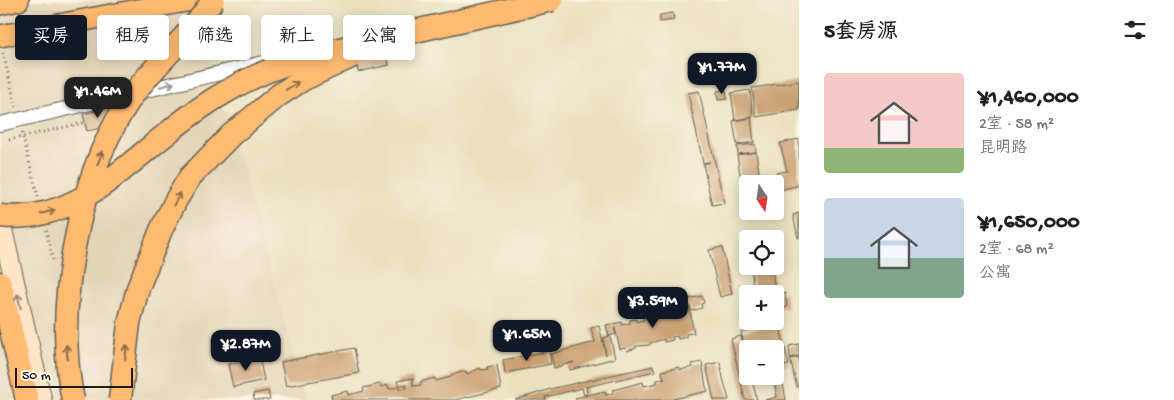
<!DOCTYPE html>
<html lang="zh">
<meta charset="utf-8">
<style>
:root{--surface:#fff;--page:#f2f2f2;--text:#202124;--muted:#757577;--accent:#111827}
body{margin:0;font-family:"Gochi Hand","LXGW WenKai TC",sans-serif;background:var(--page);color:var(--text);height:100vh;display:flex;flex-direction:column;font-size:19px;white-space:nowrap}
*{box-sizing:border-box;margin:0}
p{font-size:16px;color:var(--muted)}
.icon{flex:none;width:28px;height:28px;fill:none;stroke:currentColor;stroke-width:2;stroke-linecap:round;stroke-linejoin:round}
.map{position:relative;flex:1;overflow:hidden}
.sheet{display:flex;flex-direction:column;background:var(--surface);width:375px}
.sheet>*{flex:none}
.top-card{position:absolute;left:15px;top:15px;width:475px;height:45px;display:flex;gap:10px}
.needle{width:32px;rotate:167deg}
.controls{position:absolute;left:739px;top:175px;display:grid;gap:10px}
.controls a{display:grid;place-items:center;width:45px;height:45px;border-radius:5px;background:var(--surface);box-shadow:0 2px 12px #0003;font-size:25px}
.scale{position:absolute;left:15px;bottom:12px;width:118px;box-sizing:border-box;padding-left:5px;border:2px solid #1c1c1c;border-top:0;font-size:14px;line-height:18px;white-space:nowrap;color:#1c1c1c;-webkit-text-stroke:4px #fcf5e5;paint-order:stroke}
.price{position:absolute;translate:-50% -42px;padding:0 11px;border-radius:10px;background:var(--accent);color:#fff;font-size:16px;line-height:32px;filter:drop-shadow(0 1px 2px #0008)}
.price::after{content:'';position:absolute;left:50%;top:30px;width:15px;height:11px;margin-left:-8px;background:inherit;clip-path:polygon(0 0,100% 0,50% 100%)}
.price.on{background:#222;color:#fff}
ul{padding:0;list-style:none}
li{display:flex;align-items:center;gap:15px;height:125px;padding:0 25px}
li span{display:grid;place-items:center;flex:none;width:140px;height:100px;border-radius:5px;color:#555}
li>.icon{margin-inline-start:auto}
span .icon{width:60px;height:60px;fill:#fffc;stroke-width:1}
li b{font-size:21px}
h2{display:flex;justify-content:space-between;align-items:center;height:60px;padding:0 25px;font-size:21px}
.chip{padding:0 18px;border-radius:5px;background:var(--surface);box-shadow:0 2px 12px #0003;font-size:18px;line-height:45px}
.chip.on{background:var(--accent);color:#fff}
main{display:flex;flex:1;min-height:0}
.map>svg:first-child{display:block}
.built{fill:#e4d5b7}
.building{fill:#caa173}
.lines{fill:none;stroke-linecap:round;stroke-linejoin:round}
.minor-casing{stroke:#646155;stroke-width:16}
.secondary-casing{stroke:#646155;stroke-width:21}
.primary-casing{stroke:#646155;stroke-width:24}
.trunk-casing{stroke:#646155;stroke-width:25}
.path{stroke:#646155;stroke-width:3;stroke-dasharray:1 4;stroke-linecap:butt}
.minor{stroke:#fff;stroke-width:14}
.secondary{stroke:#ffe4c6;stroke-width:19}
.primary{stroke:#ffbb71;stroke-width:21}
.trunk{stroke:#ffbb71;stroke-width:22}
.trunk-bridge-casing{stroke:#646155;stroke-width:25;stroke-linecap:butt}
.trunk-bridge{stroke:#ffbb71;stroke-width:22}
.oneway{stroke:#999}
.oneway2{stroke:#8e6c46}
.oneway3{stroke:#998a7a}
</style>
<main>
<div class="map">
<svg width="799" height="400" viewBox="0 0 799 400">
<rect width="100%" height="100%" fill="#fcf5e5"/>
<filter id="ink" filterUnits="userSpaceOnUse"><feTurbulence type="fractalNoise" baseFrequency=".02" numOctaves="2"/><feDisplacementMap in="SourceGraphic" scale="10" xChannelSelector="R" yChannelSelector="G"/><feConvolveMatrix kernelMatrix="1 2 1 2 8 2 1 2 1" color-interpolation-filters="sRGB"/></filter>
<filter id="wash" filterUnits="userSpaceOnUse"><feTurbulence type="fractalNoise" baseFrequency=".0096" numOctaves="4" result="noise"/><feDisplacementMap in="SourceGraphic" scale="20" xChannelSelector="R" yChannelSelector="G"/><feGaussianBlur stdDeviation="1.12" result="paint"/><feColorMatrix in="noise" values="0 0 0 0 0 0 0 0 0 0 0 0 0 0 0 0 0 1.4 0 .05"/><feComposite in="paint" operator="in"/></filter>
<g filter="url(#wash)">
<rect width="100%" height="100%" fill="#e9e1be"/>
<!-- built -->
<polygon class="built" points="0,0 195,0 306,400 0,400"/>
<g id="blocks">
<!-- building -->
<g class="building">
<polygon points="673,13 674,20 660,22 660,15"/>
<polygon points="385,49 389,65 358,72 355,56"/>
<polygon points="799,81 799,110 756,117 752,88"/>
<polygon points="726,90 727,99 718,100 717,91"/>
<polygon points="750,90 753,117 735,120 731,93"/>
<polygon points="699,91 724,203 712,205 703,164 710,162 703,163 688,93"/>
<polygon points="114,107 109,126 87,131 83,114"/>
<polygon points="751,118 754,142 737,145 733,121"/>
<polygon points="799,139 799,185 780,190 776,173 787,171 780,143"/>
<polygon points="755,144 756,152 738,154 737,146"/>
<polygon points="756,152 760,179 741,181 737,155"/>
<polygon points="799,213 799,238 798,238 793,215"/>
<polygon points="722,247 732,294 720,297 709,250"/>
<polygon points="751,266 772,266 775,294 754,294"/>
<polygon points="785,293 787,307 779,309 777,295"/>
<polygon points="702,296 704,303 701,304 702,308 691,311 690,306 687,306 687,304 680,306 679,301"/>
<polygon points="689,307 694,333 686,334 686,337 678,339 677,336 672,337 673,340 664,342 664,339 650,343 650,345 636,346 636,348 627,351 626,348 620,349 615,328 614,329 616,334 609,336 606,325 622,322 622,325 630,323 630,320 636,319 636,322 644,320 643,317 658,313 659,317 666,315 666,312 673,310 674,313 680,312 680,309"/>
<polygon points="779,323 789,365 775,368 775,349 748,349 748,376 751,376 757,400 745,400 731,339 741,336 745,350 741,332"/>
<polygon points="599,326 606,355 603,338 610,336 615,358 570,370 568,364 574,362 554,368 551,354 595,342 591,328"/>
<polygon points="799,344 799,356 790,358 789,346"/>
<polygon points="354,348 359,373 286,386 281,362"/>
<polygon points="549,351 551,364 505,373 503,360"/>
<polygon points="259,357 264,380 233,387 228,364"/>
<polygon points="799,357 799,387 797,387 790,359"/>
<polygon points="702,362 706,387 708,391 669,400 576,400 575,398 605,391 606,395 613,393 613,390 643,382 644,386 657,383 657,380 665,378 663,377 662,371 679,367 680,370 693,367 692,364"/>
<polygon points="720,362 723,378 729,400 714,400 706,365"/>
<polygon points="497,365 501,389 455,400 332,400 331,395 348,391 349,395 364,391 363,388 380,384 381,387 388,385 389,389 399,387 399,389 407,388 406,384 399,386 397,381 413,378 413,386 421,385 420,382 435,378 436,381 451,377 451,375 466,371 467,374 480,368 481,370 488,369 487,367"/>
<polygon points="653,366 655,371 586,387 587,394 584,395 582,388 545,397 546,400 515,400 554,388"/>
<polygon points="782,378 786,400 765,400 777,397 774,380"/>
<polygon points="268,391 270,400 254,400 253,394"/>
</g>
</g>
</g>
<g filter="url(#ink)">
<use href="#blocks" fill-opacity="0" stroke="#646155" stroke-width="1"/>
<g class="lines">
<defs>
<polyline id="minor" points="0,124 272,61"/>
<polyline id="secondary" points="0,219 42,400"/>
<g id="primary">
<polyline points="0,4 18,0"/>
<polyline points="0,36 191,0"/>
</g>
<polyline id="trunk" points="0,283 27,400"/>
</defs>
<!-- minor casing -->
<use href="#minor" class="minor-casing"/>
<!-- secondary casing -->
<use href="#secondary" class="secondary-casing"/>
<!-- primary casing -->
<use href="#primary" class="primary-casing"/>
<!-- trunk casing -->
<use href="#trunk" class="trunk-casing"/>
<!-- path -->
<g class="path">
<polyline points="3,53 16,107"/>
<polyline points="22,133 38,197"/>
<polyline points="9,140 87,122"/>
<polyline points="46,230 53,260"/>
</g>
<!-- minor -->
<use href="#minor" class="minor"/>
<!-- secondary -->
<use href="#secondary" class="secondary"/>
<!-- primary -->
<use href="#primary" class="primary"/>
<!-- trunk -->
<use href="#trunk" class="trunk"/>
<defs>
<g id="trunk-bridge">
<path d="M0,216c69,8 115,-41 164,-80 20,-17 42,-33 65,-46 51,-30 107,-40 164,-54 53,-12 106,-24 159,-36"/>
<path d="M73,400c-19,-90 4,-218 53,-295 25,-39 63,-67 87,-105"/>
<polyline points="120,400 129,323 138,288 161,230 176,200 190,177 231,135 279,95 302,80 353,56"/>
</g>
</defs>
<!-- trunk-bridge casing -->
<use href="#trunk-bridge" class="trunk-bridge-casing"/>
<!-- trunk-bridge -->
<use href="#trunk-bridge" class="trunk-bridge"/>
</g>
<!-- one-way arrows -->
<defs><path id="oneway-shaft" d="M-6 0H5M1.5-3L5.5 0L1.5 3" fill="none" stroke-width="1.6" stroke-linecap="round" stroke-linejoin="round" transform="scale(1.25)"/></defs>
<use class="oneway" href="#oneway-shaft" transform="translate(167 85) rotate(-13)"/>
<g class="oneway2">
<use href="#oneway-shaft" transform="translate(292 86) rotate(-32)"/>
<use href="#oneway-shaft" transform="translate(100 158) rotate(-68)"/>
<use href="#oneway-shaft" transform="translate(177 199) rotate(-61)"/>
<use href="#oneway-shaft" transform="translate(48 212) rotate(-14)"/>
<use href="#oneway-shaft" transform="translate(67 352) rotate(-95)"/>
<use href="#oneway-shaft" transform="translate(126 352) rotate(-84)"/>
</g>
<use class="oneway3" href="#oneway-shaft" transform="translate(19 301) rotate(-103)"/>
</g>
</svg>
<div class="controls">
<a><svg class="needle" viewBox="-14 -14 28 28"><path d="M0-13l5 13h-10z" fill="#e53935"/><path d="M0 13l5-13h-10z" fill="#757577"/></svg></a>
<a><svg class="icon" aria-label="locate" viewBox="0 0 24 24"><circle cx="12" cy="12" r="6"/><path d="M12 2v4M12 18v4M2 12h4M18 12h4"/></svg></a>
<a>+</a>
<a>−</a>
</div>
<div class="scale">50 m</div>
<b class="price" style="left:722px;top:95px">¥1.77M</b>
<b class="price on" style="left:98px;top:119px">¥1.46M</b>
<b class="price" style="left:653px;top:329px">¥3.59M</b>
<b class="price" style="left:527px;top:362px">¥1.65M</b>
<b class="price" style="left:246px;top:372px">¥2.87M</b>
<div class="top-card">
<a class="chip on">买房</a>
<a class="chip">租房</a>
<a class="chip">筛选</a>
<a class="chip">新上</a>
<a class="chip">公寓</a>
</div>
</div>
<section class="sheet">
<h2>5套房源<svg class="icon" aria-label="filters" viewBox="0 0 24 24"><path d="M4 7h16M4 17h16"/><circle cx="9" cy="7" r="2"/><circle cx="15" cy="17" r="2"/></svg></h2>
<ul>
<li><span style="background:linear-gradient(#f6c9c9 75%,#8fb573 0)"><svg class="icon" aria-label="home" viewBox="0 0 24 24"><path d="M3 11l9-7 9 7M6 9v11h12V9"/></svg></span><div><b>¥1,460,000</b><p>2室 · 58 m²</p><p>昆明路</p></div></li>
<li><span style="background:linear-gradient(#c9d6e8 60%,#7fa58c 0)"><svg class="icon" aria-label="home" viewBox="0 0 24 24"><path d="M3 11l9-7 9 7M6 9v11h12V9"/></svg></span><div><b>¥1,650,000</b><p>2室 · 68 m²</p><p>公寓</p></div></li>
</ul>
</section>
</main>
